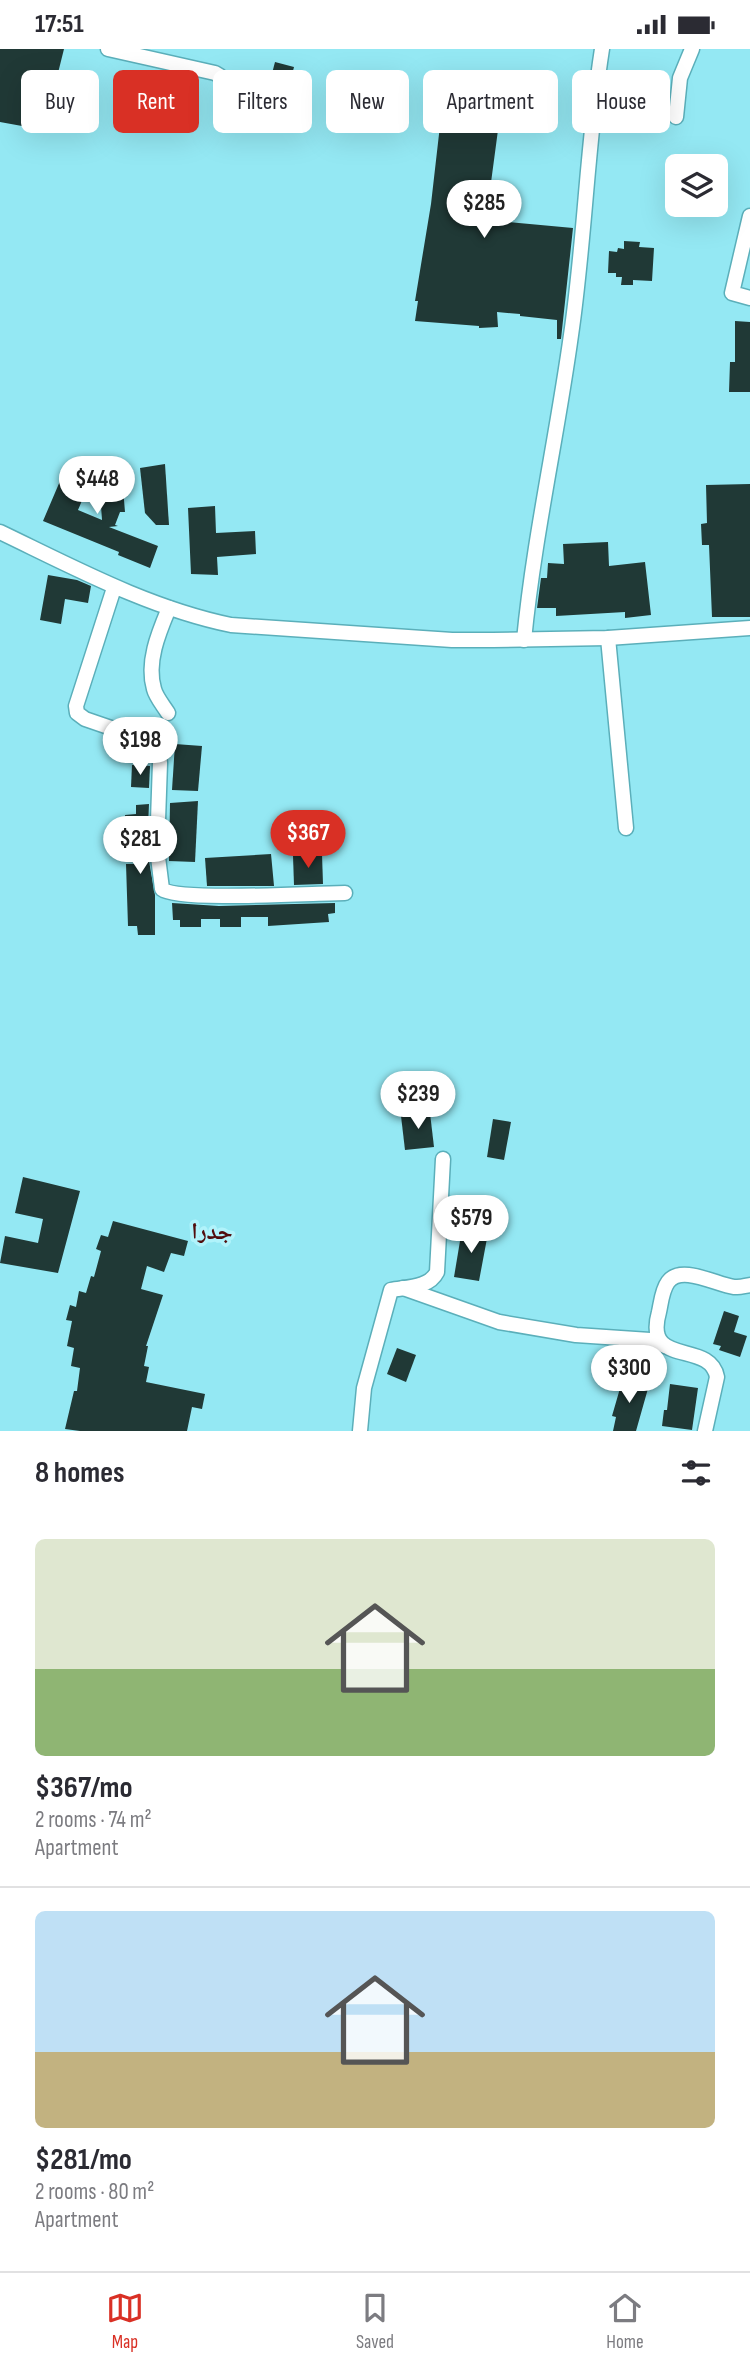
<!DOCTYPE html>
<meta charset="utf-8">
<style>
:root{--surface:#fff;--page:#f7f7f7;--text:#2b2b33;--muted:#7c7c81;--line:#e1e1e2;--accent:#d93025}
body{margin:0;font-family:"Sofia Sans Condensed","Noto Naskh Arabic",sans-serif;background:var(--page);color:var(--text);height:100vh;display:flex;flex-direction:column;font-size:26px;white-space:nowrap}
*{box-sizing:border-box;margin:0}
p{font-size:23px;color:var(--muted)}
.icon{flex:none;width:38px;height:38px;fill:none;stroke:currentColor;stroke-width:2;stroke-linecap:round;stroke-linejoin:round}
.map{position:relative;height:1382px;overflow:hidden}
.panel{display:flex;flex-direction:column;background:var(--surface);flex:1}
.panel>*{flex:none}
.hud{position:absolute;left:21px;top:21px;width:709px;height:63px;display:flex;gap:14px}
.buttons{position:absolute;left:665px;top:105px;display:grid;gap:14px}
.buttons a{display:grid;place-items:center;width:63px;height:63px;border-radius:10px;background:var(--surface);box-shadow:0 7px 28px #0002;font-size:35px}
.price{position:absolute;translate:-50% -60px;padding:0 16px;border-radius:24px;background:#fff;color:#222;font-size:23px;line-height:46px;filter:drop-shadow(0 2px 4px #0008)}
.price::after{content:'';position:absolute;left:50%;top:42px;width:21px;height:16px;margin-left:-10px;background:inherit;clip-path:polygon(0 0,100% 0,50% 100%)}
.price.active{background:var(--accent);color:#fff}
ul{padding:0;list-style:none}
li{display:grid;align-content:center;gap:14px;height:371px;padding:0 35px}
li+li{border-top:2px solid var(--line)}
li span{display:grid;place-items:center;height:217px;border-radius:10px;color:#555}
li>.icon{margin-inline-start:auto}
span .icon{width:126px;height:126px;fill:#fffc;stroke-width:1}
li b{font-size:30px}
h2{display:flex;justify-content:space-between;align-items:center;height:84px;padding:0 35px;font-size:30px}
.pill{padding:0 24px;border-radius:10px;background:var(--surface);box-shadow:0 7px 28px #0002;font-size:24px;line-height:63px}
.pill.active{background:var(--accent);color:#fff}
.status{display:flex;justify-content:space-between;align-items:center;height:49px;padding:0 35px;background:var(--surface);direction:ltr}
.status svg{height:19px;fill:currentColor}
.tabs{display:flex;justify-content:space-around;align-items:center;height:98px;border-top:2px solid var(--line);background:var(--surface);font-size:19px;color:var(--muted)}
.tabs a{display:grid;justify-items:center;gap:4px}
.tabs .active{color:var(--accent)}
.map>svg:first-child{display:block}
.building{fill:#203936}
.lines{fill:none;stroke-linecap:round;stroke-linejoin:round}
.minor-casing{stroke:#5bafba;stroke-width:17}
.minor{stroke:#fff;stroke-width:14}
.labels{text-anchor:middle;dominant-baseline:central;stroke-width:7;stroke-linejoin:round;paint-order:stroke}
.quarter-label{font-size:23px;font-weight:bold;fill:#520d0d;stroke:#b1f3fb}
</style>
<div class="status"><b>17:51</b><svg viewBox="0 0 49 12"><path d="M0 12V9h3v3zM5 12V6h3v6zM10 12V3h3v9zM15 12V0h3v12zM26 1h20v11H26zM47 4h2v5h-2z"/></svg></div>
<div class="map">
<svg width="750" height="1382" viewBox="0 0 750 1382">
<rect width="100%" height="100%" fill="#94e8f3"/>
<!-- building -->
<g class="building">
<polygon points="0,0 64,0 48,64 37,62 33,79 0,73"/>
<polygon points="275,13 294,18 289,37 270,32"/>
<polygon points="442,59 500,66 486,171 573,179 561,290 557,290 557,271 520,267 520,265 497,263 498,278 479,279 479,277 415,272 418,252 415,252 431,155"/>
<polygon points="624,192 640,193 639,198 654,199 652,232 633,231 633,236 621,236 622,228 616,228 616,224 608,224 609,202 617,203 618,199 624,200"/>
<polygon points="735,272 750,273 750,343 729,343 730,313 735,313"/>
<polygon points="165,415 169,476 156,476 145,464 140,419"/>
<polygon points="66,418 92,428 78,461 102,471 99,429 122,427 125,463 120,463 115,476 118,477 109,478 158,497 150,519 118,506 119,503 43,472"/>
<polygon points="750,435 750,568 712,568 709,496 702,496 701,475 707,474 706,436"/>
<polygon points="215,457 216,484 255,482 256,505 217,508 218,526 191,525 188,459"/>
<polygon points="608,493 609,517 645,513 651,566 625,569 625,563 556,567 556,559 537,559 541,529 547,529 548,514 564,515 563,495"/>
<polygon points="48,526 77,531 91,537 88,554 65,550 61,575 40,571"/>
<polygon points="175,695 202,697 198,742 172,741"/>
<polygon points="132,716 150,717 149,739 131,738"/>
<polygon points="198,752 195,813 169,812 170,754"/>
<polygon points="149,755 147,801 155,846 155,886 138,886 137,877 128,877 126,815 137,815 136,785 126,786 125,766 136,765 136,756"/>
<polygon points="271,805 274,837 207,837 205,809"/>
<polygon points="322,805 323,835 294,836 293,807"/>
<polygon points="172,854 219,857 335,854 335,864 328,865 329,873 268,877 268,868 241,868 241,878 220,878 220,870 201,870 201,878 180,878 180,871 173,871"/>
<polygon points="430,1064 434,1098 405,1101 401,1067"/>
<polygon points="493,1070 511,1073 504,1111 487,1108"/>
<polygon points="23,1128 80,1142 58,1224 0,1214 5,1187 38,1194 43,1170 15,1164"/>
<polygon points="113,1172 188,1192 184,1207 171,1204 164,1223 147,1217 141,1240 163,1246 146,1297 148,1297 144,1317 149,1318 146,1333 205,1345 202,1360 192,1358 187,1382 80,1382 65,1380 74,1342 77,1342 80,1319 71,1317 74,1299 67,1297 72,1272 66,1271 70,1256 76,1258 79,1242 86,1244 91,1227 94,1228 101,1202 96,1200 101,1186 108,1188"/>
<polygon points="462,1180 488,1184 479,1232 454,1228"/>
<polygon points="724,1262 739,1267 734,1283 747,1287 740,1308 719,1301 721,1297 713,1295"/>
<polygon points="397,1299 416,1306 406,1333 387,1325"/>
<polygon points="623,1329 649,1336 636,1382 613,1382 616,1368 612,1367"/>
<polygon points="670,1335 698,1339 692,1381 662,1377 664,1361 667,1361"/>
</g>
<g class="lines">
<defs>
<g id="minor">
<polyline points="108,0 215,24 220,27 224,33"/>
<polyline points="676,68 680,29 692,0"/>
<polyline points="750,167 732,244 750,249"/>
<path d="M0,483c75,36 149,76 231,93l221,15h41l115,-2 142,-10"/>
<path d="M114,539l-38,118 1,7 8,6 67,23 6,6 2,15 -3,86 5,40c16,13 154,4 183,4"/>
<polyline points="608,589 626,779"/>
<path d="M524,591c10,-103 33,-203 47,-305 14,-95 16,-191 31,-286"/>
<path d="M168,664c-5,-8 -12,-16 -14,-24 -8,-27 5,-57 15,-81"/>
<polyline points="403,1239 499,1273 576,1286 650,1291 665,1297"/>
<path d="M360,1382l4,-43 27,-98c16,-3 38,-2 46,-18l6,-113"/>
<path d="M705,1382l12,-54c-7,-38 -74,-8 -58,-65 2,-9 3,-22 9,-30 13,-18 49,3 66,5 5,0 11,-1 16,-2"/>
</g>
</defs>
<!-- minor casing -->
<use href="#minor" class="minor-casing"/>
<!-- minor -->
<use href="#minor" class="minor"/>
</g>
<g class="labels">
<!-- quarter labels -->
<g class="quarter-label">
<text x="212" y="1183">جدرا</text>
</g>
</g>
</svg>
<div class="buttons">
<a><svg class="icon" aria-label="layers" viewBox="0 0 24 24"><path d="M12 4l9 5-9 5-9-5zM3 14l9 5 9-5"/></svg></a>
</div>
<b class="price" style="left:484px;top:191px">$285</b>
<b class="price" style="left:97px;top:467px">$448</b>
<b class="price" style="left:140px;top:728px">$198</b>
<b class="price active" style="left:308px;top:821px">$367</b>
<b class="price" style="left:140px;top:827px">$281</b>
<b class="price" style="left:418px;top:1082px">$239</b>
<b class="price" style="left:471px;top:1206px">$579</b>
<b class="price" style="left:629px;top:1356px">$300</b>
<div class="hud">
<a class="pill">Buy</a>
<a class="pill active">Rent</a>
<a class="pill">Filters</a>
<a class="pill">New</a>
<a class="pill">Apartment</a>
<a class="pill">House</a>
</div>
</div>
<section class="panel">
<h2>8 homes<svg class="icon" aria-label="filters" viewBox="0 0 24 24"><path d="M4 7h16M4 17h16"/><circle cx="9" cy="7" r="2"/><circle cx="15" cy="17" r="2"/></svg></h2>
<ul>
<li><span style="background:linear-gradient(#dfe7d0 60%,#8fb573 0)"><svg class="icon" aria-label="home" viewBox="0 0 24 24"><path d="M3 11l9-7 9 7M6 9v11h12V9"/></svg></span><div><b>$367/mo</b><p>2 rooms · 74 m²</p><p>Apartment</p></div></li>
<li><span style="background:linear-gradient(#bfe0f5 65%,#c2b280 0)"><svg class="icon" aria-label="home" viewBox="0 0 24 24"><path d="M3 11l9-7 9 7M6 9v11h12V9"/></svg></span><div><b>$281/mo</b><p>2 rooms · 80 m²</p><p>Apartment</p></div></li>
</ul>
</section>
<nav class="tabs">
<a class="active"><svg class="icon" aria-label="map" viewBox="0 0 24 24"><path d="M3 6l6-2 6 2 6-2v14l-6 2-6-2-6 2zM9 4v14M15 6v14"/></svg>Map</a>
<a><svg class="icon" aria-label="saved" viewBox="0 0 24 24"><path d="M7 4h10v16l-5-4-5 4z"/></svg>Saved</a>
<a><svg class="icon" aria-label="home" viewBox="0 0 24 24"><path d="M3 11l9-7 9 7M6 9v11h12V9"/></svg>Home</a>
</nav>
